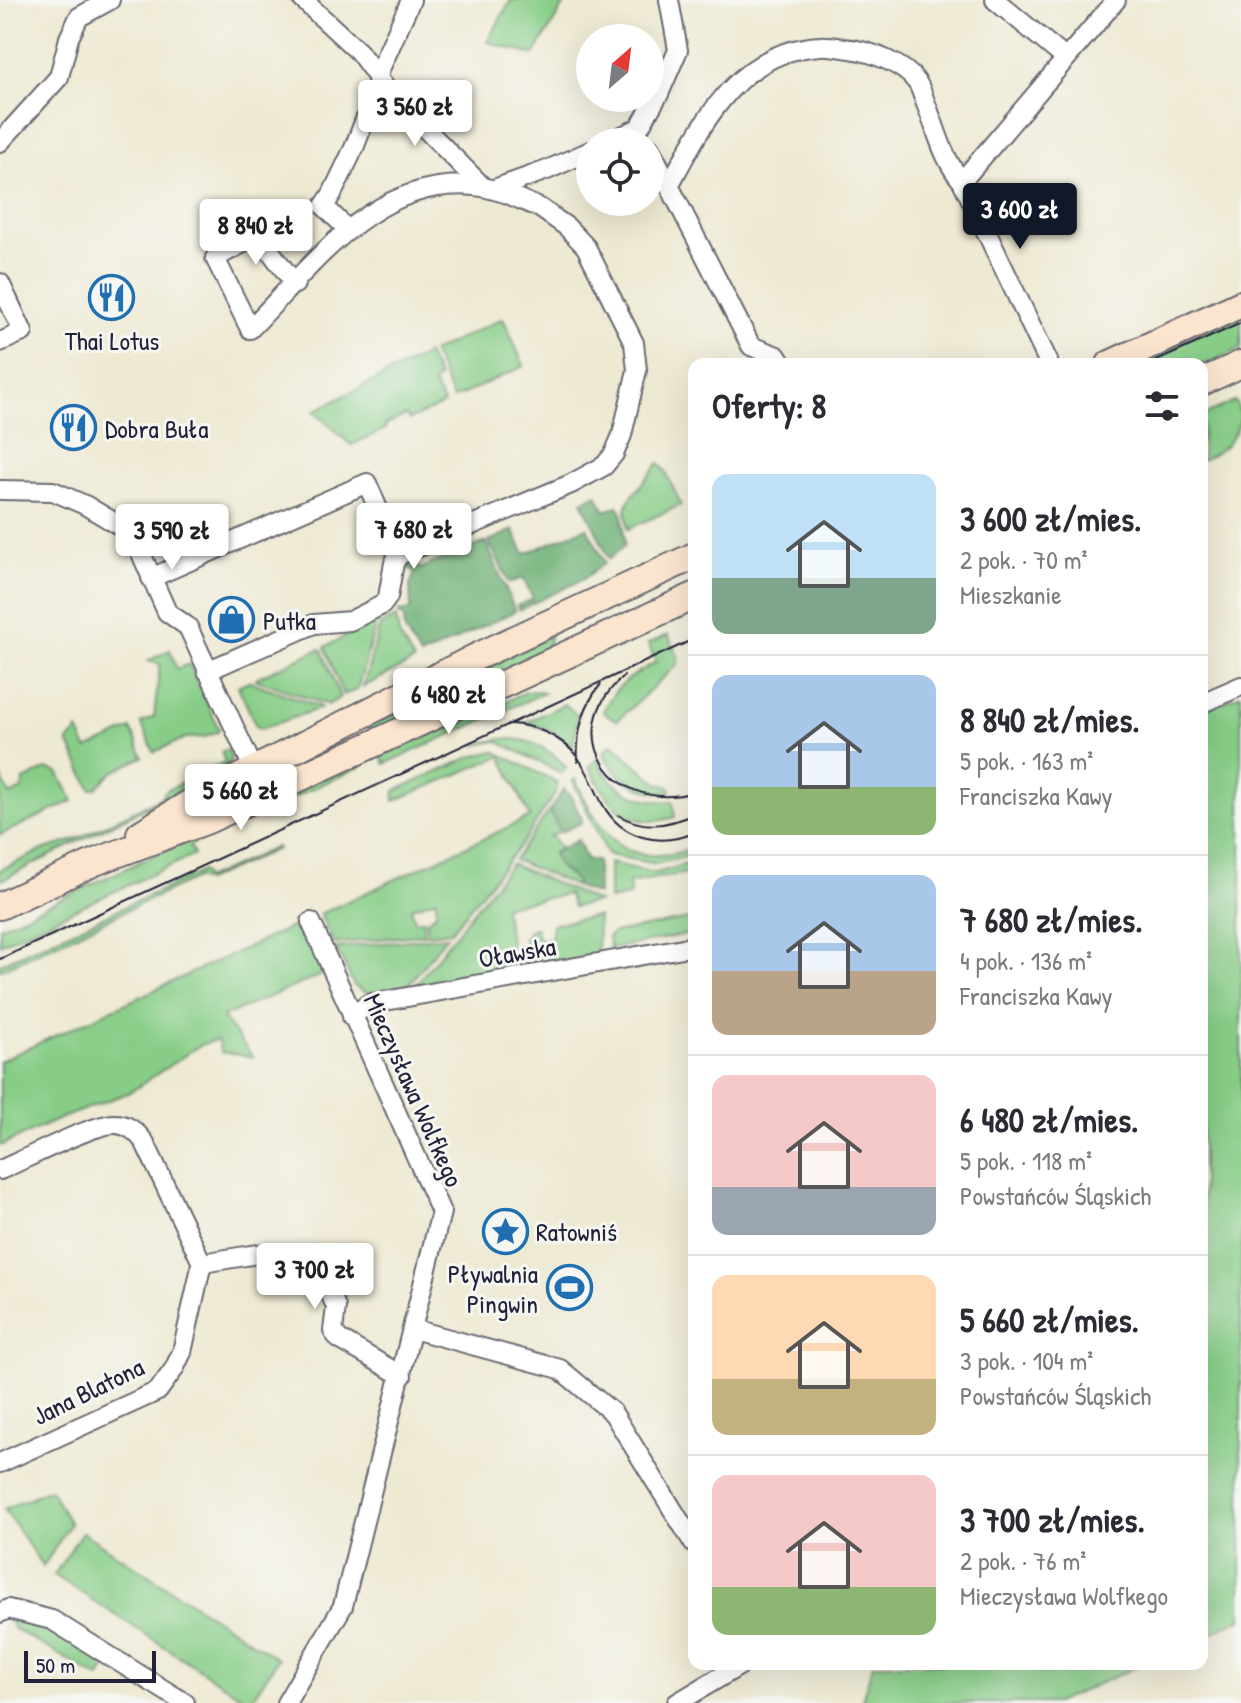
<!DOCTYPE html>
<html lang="pl">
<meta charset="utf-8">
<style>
:root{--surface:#fff;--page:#f2f2f3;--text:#2b2b33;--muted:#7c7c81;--line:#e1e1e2;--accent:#111827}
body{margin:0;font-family:"Patrick Hand",sans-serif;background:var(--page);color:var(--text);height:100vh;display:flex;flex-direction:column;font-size:30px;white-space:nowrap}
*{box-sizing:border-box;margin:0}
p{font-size:26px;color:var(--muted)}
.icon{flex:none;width:44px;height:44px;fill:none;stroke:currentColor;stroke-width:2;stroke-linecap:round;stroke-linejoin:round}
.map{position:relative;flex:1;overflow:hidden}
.details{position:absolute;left:688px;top:358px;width:520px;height:1312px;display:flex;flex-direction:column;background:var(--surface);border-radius:16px;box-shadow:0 8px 32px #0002}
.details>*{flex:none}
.needle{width:52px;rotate:28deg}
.controls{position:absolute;left:576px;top:24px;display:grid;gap:16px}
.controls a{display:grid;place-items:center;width:88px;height:88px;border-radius:50%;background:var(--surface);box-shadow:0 8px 32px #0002;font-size:40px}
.scale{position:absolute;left:24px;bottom:20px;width:132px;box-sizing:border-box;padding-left:8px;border:4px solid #22223b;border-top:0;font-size:22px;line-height:28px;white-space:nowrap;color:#22223b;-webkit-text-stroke:6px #f6f6f2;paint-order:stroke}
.price{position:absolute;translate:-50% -68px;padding:0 18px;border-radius:8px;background:#fff;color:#222;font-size:26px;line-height:52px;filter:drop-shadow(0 2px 4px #0008)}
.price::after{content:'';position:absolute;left:50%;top:48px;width:24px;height:18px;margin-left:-12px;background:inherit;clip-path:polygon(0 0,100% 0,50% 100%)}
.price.active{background:var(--accent);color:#fff}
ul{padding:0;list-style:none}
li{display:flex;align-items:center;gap:24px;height:200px;padding:0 24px}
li+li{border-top:2px solid var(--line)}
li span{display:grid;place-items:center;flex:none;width:224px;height:160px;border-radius:16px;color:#555}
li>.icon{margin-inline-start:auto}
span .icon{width:96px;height:96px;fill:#fffc;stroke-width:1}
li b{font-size:34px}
h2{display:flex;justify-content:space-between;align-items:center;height:96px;padding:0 24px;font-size:34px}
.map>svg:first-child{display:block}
.green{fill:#87cd87;stroke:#547861;stroke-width:2}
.forest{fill:#6db074;stroke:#486958;stroke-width:2}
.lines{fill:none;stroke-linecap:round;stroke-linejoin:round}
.minor-casing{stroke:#696870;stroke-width:22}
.secondary-casing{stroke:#696870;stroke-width:30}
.minor{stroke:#fff;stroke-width:18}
.secondary{stroke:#fbe5cf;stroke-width:26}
.tram{stroke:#22223b;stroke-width:2}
.labels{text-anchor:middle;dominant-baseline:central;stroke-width:6;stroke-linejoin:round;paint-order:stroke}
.poi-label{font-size:26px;fill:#22223b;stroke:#f6f6f2;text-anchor:start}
.street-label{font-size:26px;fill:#22223b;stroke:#f6f6f2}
</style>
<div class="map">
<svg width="1241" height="1703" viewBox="0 0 1241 1703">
<rect width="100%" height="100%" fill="#f6f6f2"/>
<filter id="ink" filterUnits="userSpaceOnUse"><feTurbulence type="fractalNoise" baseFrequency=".0125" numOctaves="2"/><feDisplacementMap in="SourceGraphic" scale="16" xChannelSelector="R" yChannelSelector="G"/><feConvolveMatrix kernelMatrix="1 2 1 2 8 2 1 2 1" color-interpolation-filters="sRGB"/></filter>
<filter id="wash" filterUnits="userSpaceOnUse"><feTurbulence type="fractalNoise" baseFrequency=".006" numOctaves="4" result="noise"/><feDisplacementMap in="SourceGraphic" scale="32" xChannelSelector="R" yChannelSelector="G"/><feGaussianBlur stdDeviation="1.8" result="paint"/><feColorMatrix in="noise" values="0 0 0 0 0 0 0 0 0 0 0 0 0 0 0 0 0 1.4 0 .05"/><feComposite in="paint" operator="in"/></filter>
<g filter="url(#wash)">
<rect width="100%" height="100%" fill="#eee9d2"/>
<!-- green -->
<g class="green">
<polygon points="511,0 567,0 534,55 487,42"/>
<polygon points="1241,314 1241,348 1202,366 1202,364 1132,364"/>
<polygon points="503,318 524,366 453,399 432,352"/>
<polygon points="427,354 439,379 433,383 444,404 409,420 406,415 385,425 386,429 351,445 314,411"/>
<path d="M1235,401l6,15c-6,24 -17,34 -39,44v-44z"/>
<polygon points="659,463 666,472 681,505 628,529 626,509 629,500"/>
<polygon points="396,617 399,635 414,661 363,687 380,625"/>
<polygon points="373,622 375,627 357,690 343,695 325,647"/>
<polygon points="551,635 545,652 371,733 366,724"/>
<path d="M668,635l11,23 -2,7 -60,56 -14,-9c9,-24 31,-38 53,-50l-8,-18z"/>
<polygon points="319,649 322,650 340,697 328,705 257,680 256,678"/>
<polygon points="170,650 177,669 189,664 219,729 218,732 205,737 186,738 154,752 141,723 154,717 160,664 148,661"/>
<polygon points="248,681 318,706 321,708 261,729 256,726 238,686"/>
<polygon points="538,691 544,693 385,764 379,753 444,730 526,692"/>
<polygon points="1241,694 1241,1619 1202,1637 1202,711"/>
<polygon points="565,704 578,716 573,747 552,731 526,722"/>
<polygon points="131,729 143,757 113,772 96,788 91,789 68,742 78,730 87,749"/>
<path d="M500,739c27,-2 49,8 67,29l-6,5 -64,-32 -22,4z"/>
<path d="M612,744l47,40 11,3 1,6c-31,1 -53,-12 -68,-40z"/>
<polygon points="228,749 231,759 227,767 0,881 0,870 45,849 75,840 160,798 167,790 225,762 221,752"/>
<polygon points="494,751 555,781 558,784 554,795 522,843 451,931 427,934 427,920 436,913 436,899 411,908 415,920 424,920 424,934 334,944 320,914 530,817 501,756 394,801 395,791 471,757"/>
<path d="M597,759c14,31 43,44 76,42l2,16c-47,15 -67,-13 -86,-51z"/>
<polygon points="359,760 362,766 190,845 194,855 0,944 0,927"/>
<polygon points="46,769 58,772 73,801 0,835 0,775 10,795 22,789 24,780"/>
<path d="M575,779c25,53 46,91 113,71l1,6 -33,8 -48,-9 -35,-74z"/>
<polygon points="549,811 561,831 548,837 552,837 561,849 553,853 559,867 577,881 575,886 514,860"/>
<polygon points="276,847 277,849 206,881 196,878 0,970 0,964 202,871 206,879"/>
<polygon points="694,862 694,872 629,883 630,896 609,900 609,863 656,873"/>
<polygon points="511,864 598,902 573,907 568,894 504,906 513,959 508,970 413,988"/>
<polygon points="598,916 597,956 533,967 528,963 524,938 531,929 536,928 539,940 552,938 552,924"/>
<polygon points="694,918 694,932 689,934 610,949 608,937 613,933"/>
<polygon points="300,923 324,974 222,1017 253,1057 221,1052 217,1040 200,1045 130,1092 59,1119 0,1146 0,1061"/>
<polygon points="447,936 408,985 367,993 354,986 336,948"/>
<polygon points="50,1489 70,1524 43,1567 4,1509"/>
<polygon points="82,1532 278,1659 250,1702 54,1575"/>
<path d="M9,1619c38,1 68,26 99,45l-9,14 -86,-50z"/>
<polygon points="873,1664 1142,1664 1056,1703 861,1703"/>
</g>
<!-- forest -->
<g class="forest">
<polygon points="597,494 605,511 618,506 622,512 625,545 609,559 582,501"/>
<polygon points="587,527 605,563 582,580 519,610 517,606 533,599 523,578 509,583 489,541 513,530 525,554"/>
<polygon points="486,542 515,611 420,657 404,629 404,618 398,612 411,610 410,586 415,572 403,564 413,557 419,569"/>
<polygon points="564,789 571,797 582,819 581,823 561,832 549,811"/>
<polygon points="578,840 586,859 597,861 598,895 575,886 576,881 559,867 553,853"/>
</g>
</g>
<g filter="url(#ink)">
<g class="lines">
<defs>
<g id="minor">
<polyline points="995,0 1065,58"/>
<polyline points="0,142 59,77 69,38 79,17 110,0"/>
<polyline points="609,142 639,128 659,94 678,50 669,0"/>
<polyline points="650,148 751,346 777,356 782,364"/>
<polyline points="962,181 1116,0"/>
<path d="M670,184c34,-63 68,-133 150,-138 10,-1 21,2 31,3 21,3 52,15 65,32 5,6 7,16 10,23 11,26 17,56 36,77l86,180"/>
<polyline points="494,189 547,170 590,151"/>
<polyline points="348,230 324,206 332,194 354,148 375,94 380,69 411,0"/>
<polyline points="0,283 23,332 0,342"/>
<path d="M295,284l-37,-49 -43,23 35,71c65,-66 129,-158 233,-142"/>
<polyline points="0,490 53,491 85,505 132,533 167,612 188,627 254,770"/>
<polyline points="151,578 367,483 398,556"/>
<polyline points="207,671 314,624 350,621 382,605 388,597 394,563 399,555 571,484 604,466 614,454 622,435 637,370 634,343 586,247 567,227 540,208 505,193 483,187 386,89 359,52 303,0"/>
<polyline points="1202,703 1241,686"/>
<polyline points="352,1017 368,1004 694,946"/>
<path d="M0,1170c24,-10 94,-47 115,-46 14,0 23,9 30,19l57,120 -20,89 -8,17 -16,22 -158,72"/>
<polyline points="202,1263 264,1253 308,1267 330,1293 336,1307 333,1331 339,1339 402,1376"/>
<polyline points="413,1329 560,1369 613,1413 694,1544"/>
<polyline points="0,1613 8,1609 52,1620 185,1703"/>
<polyline points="286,1703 343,1606 441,1212 311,922"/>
<polyline points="677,1703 742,1664"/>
</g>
<g id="secondary">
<polyline points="1110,364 1241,304"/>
<polyline points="1202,382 1241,364"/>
<polyline points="140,834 195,800 474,658 694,556"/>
<polyline points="0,906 95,862 208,820 694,596"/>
</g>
</defs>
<!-- minor casing -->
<use href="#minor" class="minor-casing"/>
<!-- secondary casing -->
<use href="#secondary" class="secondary-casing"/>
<!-- minor -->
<use href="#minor" class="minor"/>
<!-- secondary -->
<use href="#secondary" class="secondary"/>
<!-- tram -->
<g class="tram">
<polyline points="1150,364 1241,323"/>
<path d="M624,676c-66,56 -12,140 70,116"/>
<path d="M510,724c25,1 50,12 66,31 12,15 18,33 27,50 19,34 56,42 91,28"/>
<path d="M578,762c-2,-29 4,-55 23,-78"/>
<path d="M618,815c26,15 49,11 76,-1"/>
<polyline points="0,959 694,639"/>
</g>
</g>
</g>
<!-- icons -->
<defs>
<symbol id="restaurant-ring" viewBox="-11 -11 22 22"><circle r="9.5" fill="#f6f6f2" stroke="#1f6fb2" stroke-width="1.5"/><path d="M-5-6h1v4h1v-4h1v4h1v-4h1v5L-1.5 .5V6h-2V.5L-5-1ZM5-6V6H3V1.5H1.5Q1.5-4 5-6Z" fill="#1f6fb2"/></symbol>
<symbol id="shop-ring" viewBox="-11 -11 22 22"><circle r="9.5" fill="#f6f6f2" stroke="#1f6fb2" stroke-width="1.5"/><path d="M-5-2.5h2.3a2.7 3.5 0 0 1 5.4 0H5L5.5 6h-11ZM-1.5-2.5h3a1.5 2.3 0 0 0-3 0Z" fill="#1f6fb2"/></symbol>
<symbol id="sight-ring" viewBox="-11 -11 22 22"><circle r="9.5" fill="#f6f6f2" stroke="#1f6fb2" stroke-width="1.5"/><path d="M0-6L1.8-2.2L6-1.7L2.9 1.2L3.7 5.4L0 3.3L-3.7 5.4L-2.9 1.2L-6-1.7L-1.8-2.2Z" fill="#1f6fb2"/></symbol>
<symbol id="stadium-ring" viewBox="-11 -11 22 22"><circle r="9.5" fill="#f6f6f2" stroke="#1f6fb2" stroke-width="1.5"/><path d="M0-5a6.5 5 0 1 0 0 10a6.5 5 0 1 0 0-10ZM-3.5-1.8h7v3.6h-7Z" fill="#1f6fb2"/></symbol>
</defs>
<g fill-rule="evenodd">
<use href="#restaurant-ring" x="86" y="272" width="51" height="51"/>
<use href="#restaurant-ring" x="48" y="402" width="51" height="51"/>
<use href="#shop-ring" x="206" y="594" width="51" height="51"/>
<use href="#sight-ring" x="480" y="1206" width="51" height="51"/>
<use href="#stadium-ring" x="544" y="1262" width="51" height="51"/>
</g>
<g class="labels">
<!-- poi labels -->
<g class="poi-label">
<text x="112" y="340" text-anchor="middle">Thai Lotus</text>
<text x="105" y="428">Dobra Buła</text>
<text x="263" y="620">Putka</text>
<text x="536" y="1231">Ratowniś</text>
<text x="538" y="1273" text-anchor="end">Pływalnia<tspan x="538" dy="30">Pingwin</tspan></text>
</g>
<!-- street labels -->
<g class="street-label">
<text transform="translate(517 952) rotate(-10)">Oławska</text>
<text transform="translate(414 1090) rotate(66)">Mieczysława Wolfkego</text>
<text transform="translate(88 1391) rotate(-26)">Jana Blatona</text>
</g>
</g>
</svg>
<div class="controls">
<a><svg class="needle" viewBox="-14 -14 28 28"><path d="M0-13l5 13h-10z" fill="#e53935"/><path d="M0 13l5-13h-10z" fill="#7c7c81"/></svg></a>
<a><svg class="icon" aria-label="locate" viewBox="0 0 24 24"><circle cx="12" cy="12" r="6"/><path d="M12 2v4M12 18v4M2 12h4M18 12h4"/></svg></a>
</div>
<div class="scale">50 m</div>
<b class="price" style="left:415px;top:148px">3 560 zł</b>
<b class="price active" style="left:1020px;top:251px">3 600 zł</b>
<b class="price" style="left:256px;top:267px">8 840 zł</b>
<b class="price" style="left:414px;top:571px">7 680 zł</b>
<b class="price" style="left:172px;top:572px">3 590 zł</b>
<b class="price" style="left:449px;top:736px">6 480 zł</b>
<b class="price" style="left:241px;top:832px">5 660 zł</b>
<b class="price" style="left:315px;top:1311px">3 700 zł</b>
<section class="details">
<h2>Oferty: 8<svg class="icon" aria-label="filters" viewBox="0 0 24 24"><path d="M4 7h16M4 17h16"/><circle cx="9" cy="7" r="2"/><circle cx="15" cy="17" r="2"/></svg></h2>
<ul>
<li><span style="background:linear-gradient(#bfe0f5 65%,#7fa58c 0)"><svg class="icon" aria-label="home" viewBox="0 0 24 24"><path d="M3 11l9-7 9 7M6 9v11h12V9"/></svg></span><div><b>3 600 zł/mies.</b><p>2 pok. · 70 m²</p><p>Mieszkanie</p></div></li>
<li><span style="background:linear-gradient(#a9c7e8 70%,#8fb573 0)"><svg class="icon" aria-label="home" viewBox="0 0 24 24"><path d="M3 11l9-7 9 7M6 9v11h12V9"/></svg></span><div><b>8 840 zł/mies.</b><p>5 pok. · 163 m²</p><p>Franciszka Kawy</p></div></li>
<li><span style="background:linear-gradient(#a9c7e8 60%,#b9a48a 0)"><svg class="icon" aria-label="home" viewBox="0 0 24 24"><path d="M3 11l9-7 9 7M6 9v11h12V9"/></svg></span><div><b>7 680 zł/mies.</b><p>4 pok. · 136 m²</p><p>Franciszka Kawy</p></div></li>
<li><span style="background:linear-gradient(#f6c9c9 70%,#9aa5b1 0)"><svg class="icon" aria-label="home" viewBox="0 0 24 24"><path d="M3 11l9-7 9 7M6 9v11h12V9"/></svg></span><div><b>6 480 zł/mies.</b><p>5 pok. · 118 m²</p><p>Powstańców Śląskich</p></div></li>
<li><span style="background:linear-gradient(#ffd9b3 65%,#c2b280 0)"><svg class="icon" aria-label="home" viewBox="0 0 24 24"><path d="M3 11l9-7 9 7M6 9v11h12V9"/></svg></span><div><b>5 660 zł/mies.</b><p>3 pok. · 104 m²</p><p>Powstańców Śląskich</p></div></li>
<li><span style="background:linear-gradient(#f6c9c9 70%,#8fb573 0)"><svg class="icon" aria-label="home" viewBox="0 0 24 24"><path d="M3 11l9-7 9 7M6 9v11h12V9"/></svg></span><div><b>3 700 zł/mies.</b><p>2 pok. · 76 m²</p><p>Mieczysława Wolfkego</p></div></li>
</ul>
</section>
</div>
